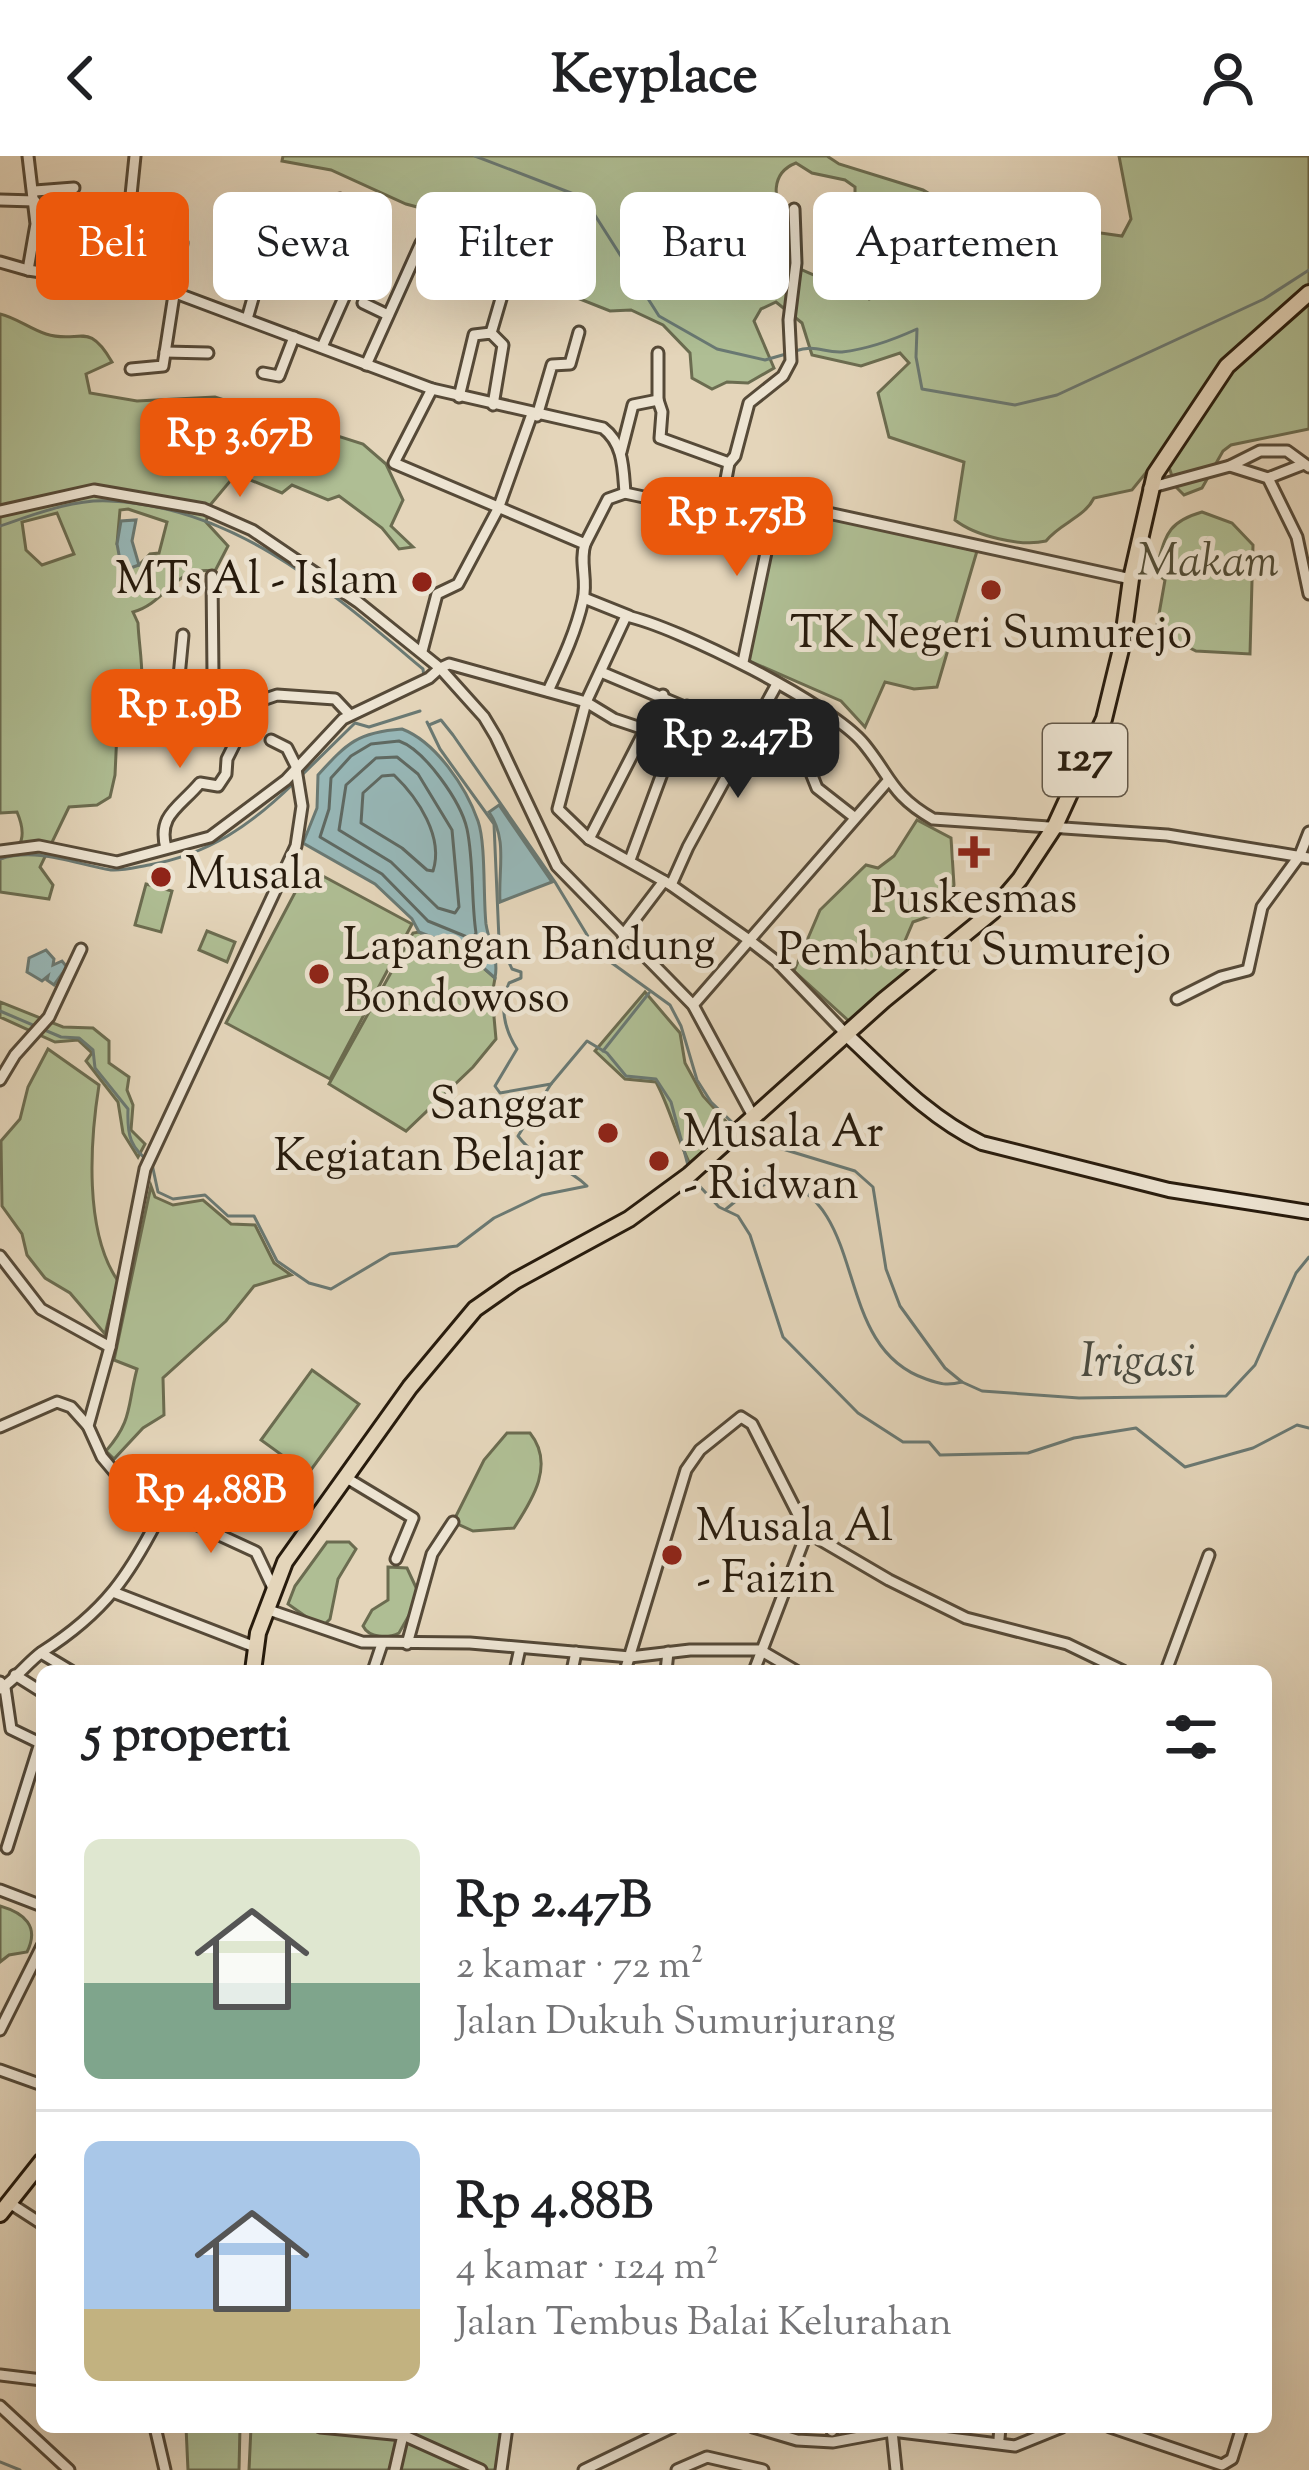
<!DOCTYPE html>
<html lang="id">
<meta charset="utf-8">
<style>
:root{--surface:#fff;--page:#f6f6f6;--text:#202124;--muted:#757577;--line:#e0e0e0;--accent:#ea580c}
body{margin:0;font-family:"Sorts Mill Goudy",serif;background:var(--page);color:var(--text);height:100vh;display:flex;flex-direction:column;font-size:45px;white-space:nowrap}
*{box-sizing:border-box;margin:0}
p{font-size:39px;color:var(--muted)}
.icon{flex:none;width:66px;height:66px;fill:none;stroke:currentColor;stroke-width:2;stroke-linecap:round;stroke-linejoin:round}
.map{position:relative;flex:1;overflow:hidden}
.panel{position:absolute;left:36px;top:1509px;width:1236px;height:768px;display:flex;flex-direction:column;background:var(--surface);border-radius:18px;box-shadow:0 12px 48px #0002}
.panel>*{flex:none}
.guide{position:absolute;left:36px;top:36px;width:1239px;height:108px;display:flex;gap:24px}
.price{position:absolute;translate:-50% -102px;padding:0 27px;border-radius:24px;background:var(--accent);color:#fff;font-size:39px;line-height:78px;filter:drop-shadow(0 3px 6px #0008)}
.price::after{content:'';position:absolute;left:50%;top:72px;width:36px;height:27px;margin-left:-18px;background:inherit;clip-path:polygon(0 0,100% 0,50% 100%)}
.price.active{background:#222;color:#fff}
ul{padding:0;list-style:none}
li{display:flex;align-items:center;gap:36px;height:300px;padding:0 48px}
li+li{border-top:3px solid var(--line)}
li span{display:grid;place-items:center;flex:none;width:336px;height:240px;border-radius:18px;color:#555}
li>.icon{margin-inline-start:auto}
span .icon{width:144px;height:144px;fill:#fffc;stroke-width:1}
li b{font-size:51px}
h2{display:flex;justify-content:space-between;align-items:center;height:144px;padding:0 48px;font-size:51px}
.chip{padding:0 42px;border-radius:18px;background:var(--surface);box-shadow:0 12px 48px #0002;font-size:42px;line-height:108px}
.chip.active{background:var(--accent);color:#fff}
header{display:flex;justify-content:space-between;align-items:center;height:156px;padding:0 48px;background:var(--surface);font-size:54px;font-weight:700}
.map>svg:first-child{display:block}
.green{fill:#afbe94;stroke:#6b6c50;stroke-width:3;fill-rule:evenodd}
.water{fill:#97b7b7;stroke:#6a7973;stroke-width:3}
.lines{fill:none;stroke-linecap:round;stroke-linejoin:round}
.shore{stroke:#5f6962;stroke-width:3}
.stream{stroke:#6a7973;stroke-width:3}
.street-casing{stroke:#564a38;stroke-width:15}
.secondary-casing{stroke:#271b0d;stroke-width:18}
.primary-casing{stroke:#271b0d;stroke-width:20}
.street{stroke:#ede4d2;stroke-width:9}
.secondary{stroke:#ede4d2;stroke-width:12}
.primary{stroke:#e4d5ba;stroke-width:14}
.poi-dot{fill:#8f2418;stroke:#ede4d2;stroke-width:4.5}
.labels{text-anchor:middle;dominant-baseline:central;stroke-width:10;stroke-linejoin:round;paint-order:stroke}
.shield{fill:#ede4d2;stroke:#625748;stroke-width:3}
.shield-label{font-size:42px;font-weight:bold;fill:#271b0d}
.park-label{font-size:45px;font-style:italic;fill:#504c36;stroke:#ede4d2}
.poi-label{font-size:45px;fill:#271b0d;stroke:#ede4d2;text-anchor:start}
.water-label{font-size:48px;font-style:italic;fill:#494a40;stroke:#ede4d2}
</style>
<header><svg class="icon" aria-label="back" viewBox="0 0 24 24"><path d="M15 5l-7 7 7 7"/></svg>Keyplace<svg class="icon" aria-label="person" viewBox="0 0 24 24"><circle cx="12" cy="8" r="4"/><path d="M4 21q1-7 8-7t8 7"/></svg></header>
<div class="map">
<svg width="1309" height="2314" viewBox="0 0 1309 2314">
<rect width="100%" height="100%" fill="#e4d5ba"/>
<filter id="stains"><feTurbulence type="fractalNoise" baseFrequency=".00167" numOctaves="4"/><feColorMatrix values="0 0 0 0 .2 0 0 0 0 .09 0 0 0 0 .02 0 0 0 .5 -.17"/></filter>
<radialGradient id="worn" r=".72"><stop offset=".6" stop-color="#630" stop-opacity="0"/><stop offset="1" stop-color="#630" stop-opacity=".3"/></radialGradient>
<!-- green -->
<g class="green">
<path d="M283,0h544l12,8 84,26 122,74 23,-7 2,-10 24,-15 28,4 9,-17 -12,-63h190v273l-78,16 -8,6 -21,37 -18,7 -9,-9 -5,-16 -17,-6 -21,26 -38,8c-10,20 -34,25 -48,43 -25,6 -71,-5 -91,-21l9,-58 -75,-25 -11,-44 31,-30 -9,-10 -39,13 -49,-11 -10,-32 -26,-21 -15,7 -7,12 20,47 -26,15 -21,-1 -15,7 -20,-11 -2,-25 -27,-28 -32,-15 -21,1 -83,-33 -11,-33 -13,-8 -11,8 12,26 -8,17 -10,3 -14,-12 -29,19 -10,-15 10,-17 4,-51 -41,-11 -75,-34 -49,-9zM796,7l16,10 33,7 10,7v14l-12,24 4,6 44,19 -10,44 -12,5c-28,-17 -58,-21 -85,-39 0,-10 2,-21 0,-30 -6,-24 -19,-55 12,-67z"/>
<path d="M0,158c17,4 30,15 46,20 34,11 41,-15 66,28l-26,12 4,19 47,8 78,-4 148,47 23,20 17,36 -12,26 22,21 -14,2 -17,-21 -43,-32 -11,4 -36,-15 -10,8 -46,-19 -25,30 -5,18 22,24 -13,25c-41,-6 -48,32 -82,41l5,11c1,35 17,91 -21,109l-2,43 -5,22 -13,8 -28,2 -29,60 13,18 -4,14 -49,-7v-33c25,-9 26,-26 17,-47l-17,1zM128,353l39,13 -8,31 -9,1 -11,11 -22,-21 3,-34zM57,357l17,41 -32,11 -16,-15 -4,-28z"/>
<polygon points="779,355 807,357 977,395 937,531 914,533 885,526 865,571 841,545 745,503"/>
<path d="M1202,356l30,11 21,22 -3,109 -54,-3 -40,-20 9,-51 -10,-8c11,-34 9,-49 47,-60z"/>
<polygon points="917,664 951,682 954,729 950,741 936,744 930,760 913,766 904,787 919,810 851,867 794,815 820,754 866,709 878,712 894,700"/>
<polygon points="308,712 412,768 330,923 226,867"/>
<polygon points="146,728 172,735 161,776 135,769"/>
<polygon points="207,775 235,786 227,806 199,794"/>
<polygon points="419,776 462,793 495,822 492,839 496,883 473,911 406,975 329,928 413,777"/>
<path d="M645,836l35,41 5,30 18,33 28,31 -39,41c-15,-28 -21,-58 -36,-86l-31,-3 -30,-28z"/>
<polygon points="0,846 63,871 93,872 109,885 109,907 129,921 127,934 133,949 131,974 145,988 138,1001 123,977 118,946 86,905 92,897 78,884 55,886 0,861"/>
<path d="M48,893l51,36c-9,57 -15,147 19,196l-13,53 -35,-41 -25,-15 -18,-23 -5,-21 -20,-28 -1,-65 19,-22 8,-32z"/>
<path d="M151,1030l4,11 18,8 30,-5 28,24 24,1 19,38 17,12 -37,11 -28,35 -63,57 1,37 -21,13 -29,31 -8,-8c27,-31 21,-45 31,-82l-23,-9z"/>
<polygon points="312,1214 359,1248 308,1318 261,1284"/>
<path d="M507,1277h23c25,31 3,66 -16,95l-41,3 -20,-9 31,-62z"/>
<polygon points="327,1386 349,1386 356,1393 338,1423 330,1463 324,1469 315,1467 288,1448 295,1430"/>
<path d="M388,1411l19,1 13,28 -21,37c-11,6 -30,5 -36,-7l9,-16 16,-10z"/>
<path d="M0,1750c24,7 40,20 27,46l-18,3 -9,7z"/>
<polygon points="186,2271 240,2271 239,2314 188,2314"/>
<polygon points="251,2271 504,2271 500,2314 249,2314"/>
</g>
<!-- water -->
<g class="water">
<polygon points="136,364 132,385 139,409 122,415 117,388 121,365"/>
<path d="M402,573c34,13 64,58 76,92 8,23 5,75 8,103 3,20 13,33 9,54l-33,-29 -43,-17 -7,-13 -37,-35 -72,-41 14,-35 1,-33c29,-32 40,-43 84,-46z"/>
<path d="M499,649l53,77 -52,20c-2,-32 8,-63 -11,-90z"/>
<polygon points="46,794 54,803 53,809 62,805 67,811 54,829 47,824 48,820 42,825 27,816 29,802"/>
</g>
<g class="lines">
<!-- shore -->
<g class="shore">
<path d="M399,585c26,9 62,61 68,88 7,33 4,71 9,104l-4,6 -44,-18 -46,-47 -62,-37 9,-28 2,-31 20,-22 20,-12z"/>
<polygon points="397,601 418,618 452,674 459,751 455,757 438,752 391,706 339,674 346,629 376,602"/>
<path d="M382,620l12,-1c24,23 50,62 39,96l-6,-1 -25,-22 -41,-25 2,-30z"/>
</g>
<!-- stream -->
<g class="stream">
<polyline points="475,0 584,42 659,160 717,193 765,204 786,198"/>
<path d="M795,195c21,-7 28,2 47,1 26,-3 51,-12 75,-23l-1,28 6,32 93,16 42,-10 207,-96 45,-29"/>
<path d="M0,370c33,-11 73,-27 109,-25 126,5 221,90 314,168l1,8"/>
<path d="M427,566l13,27 54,75 5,116 13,29 9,3v6l-12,5c-10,22 -5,46 8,66l-22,37 5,7 51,-9 36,-43 20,12 19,23 30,3 15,23 18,67"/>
<polyline points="429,569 441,564 453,579 555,726 598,797 670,849 681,870 697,924 711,946 736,970"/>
<polyline points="303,618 355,567 369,571 420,555"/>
<path d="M0,703c37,-12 75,5 111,11 12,1 26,-3 38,-5 60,-11 101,-39 145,-82"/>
<path d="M0,855l61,26 18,1 14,12 2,18 33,41c-1,27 2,39 24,55l6,28 15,7 32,-4 23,21h26l23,45 32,22 22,6 59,-35 67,-8 37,-28 48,-23 45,-9c-25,-24 -48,-22 -69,-50l33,-52"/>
<polyline points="603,895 649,837"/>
<polyline points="748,977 776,991 855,1015 873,1031 886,1113 900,1150 945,1212 962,1226 982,1235 1079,1242 1226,1240 1255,1209 1296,1117 1309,1101"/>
<polyline points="692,1022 719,1051 738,1060 750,1079 783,1181 858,1257 903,1286 929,1286 940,1299 1028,1297 1074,1282 1136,1272 1185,1311 1253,1292 1297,1269 1309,1272"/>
<path d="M726,1053l21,-17 31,-13c93,26 52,167 148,200 14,5 21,7 36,3"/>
<polyline points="0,2306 20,2314"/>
</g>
<defs>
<g id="street">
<polyline points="28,0 36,68 28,114"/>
<polyline points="35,35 74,32"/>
<polyline points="0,44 35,45"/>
<polyline points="320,80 366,93"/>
<path d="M0,106l28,8 145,22 259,97 171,39c21,16 20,41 22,65l42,9 152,9 312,68"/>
<polyline points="122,127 135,0"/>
<polyline points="363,147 388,159"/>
<polyline points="247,163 267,93"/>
<polyline points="491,177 503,136"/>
<polyline points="322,191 378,65 378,60 340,43"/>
<polyline points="165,196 208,197"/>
<polyline points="366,209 421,87"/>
<polyline points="131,213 163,210 182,87"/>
<polyline points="263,217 279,220 294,181"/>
<polyline points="432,233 394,307 585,388 608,343 625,337"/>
<polyline points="459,241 474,179 491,177 503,189 493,249"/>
<polyline points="658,244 662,256 660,282 729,307 721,350"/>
<polyline points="537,260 552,209 570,208 579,176"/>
<polyline points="621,296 633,249 658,244 658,197"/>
<polyline points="729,307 735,300 749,247 783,220 791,205 789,164 796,107 794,53"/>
<polyline points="1230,310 1268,322 1297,381 1309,438"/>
<polyline points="1268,322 1304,308"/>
<polyline points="1149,332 1230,310 1260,295 1287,295 1309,311"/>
<polyline points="0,355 94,334 204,353 252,374 358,446 440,512 429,522 343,563 286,624 210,681 117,706 39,690 0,695"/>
<polyline points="584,442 629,460"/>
<polyline points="422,495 437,438 458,428 498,353 532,258"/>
<polyline points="743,506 776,349"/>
<polyline points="440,512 484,561 496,581 557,710 693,849 754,962"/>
<polyline points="440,512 449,508 586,546 614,563 674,583"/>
<polyline points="601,516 772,588 809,612 817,632 854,661"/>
<polyline points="178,531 183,479"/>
<path d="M548,535c14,-30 28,-59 35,-91 5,-21 -4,-37 2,-56"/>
<polyline points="208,537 213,519 212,420"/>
<polyline points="142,583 180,530 254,547 277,539 335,543 350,559"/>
<polyline points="271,584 287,592 297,612"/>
<polyline points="589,683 663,539"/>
<path d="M166,692c-9,-33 14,-41 34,-65l18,3 8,-12 1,-15 28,-56"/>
<polyline points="630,704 687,550"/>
<polyline points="671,729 688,691 777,528"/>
<polyline points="623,779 664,725"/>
<polyline points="1177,843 1221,821 1248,814 1262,751 1300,699 1309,676"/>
<polyline points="693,849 887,626"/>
<path d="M846,878l-70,-73 -27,-21 -78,-55 -82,-46 -31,-30 28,-107 40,-86c50,10 207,89 238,128 27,33 27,51 69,75l234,16 142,23"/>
<polyline points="0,924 15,899 49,861 81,793"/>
<polyline points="0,1100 41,1153 110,1191"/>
<polyline points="0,1271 57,1246 71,1251 88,1270"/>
<polyline points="345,1321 413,1362 396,1403"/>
<polyline points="273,1432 256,1396 163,1353 128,1332 102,1301 88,1270 110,1191 145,1013 296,690 302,650 296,613"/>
<polyline points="113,1436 255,1491"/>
<polyline points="266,1453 362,1486 470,1487 630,1501 690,1494 760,1494 796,1515"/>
<polyline points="407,1488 432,1398 453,1366"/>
<polyline points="41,1497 71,1515"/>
<polyline points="373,1515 382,1488"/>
<polyline points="515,1515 520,1492"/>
<polyline points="572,1515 576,1496"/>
<polyline points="625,1515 686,1314 700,1294 741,1261 752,1268 807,1376 889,1424 966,1462 1067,1488 1123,1515"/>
<polyline points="666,1515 668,1496"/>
<polyline points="754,1515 807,1376"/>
<polyline points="1166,1515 1209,1399"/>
<polyline points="15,1519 42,1536"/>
<polyline points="0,1526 5,1532 11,1573 42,1588"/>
<path d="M0,1533c15,-9 27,-26 42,-37 63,-40 88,-77 121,-143"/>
<polyline points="7,1692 40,1587"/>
<polyline points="0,1734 42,1750"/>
<polyline points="0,1874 42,1790"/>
<polyline points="0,1914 42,1929"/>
<polyline points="8,2046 42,2068"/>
<polyline points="0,2219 42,2224"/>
<polyline points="0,2250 69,2314"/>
<polyline points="155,2271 165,2314"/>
<polyline points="320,2271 403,2279 481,2314"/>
<polyline points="753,2271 797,2284 833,2286 892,2275 1015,2290 1062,2271"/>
<polyline points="1110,2271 1222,2309 1232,2303 1242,2271"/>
<polyline points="832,2275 833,2271"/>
<polyline points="892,2275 896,2314"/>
<polyline points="999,2283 1000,2271"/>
<polyline points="395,2314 403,2279"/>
<polyline points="501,2314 507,2271"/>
<polyline points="584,2314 673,2271"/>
<polyline points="677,2314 707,2301 763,2314"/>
</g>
<path id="secondary" d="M846,878c43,40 82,83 136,109l187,47 140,22"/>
<g id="primary">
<polyline points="253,1515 258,1477 285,1406 410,1231 475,1153 515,1125 629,1063 689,1019 884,844 992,756 1020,723 1055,670 1104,563 1122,489 1131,423 1155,318 1227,210 1309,137"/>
<polyline points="0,2058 42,2005"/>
</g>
</defs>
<!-- street casing -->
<use href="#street" class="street-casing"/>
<!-- secondary casing -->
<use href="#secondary" class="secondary-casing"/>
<!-- primary casing -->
<use href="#primary" class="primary-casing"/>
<!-- street -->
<use href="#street" class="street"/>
<!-- secondary -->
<use href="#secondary" class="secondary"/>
<!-- primary -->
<use href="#primary" class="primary"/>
</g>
<!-- markers -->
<g class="poi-dot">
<circle cx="422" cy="426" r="12"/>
<circle cx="991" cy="434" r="12"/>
<path d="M968 678h12v12h12v12h-12v12h-12v-12h-12v-12h12z"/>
<circle cx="161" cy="721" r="12"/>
<circle cx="319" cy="818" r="12"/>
<circle cx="608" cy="977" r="12"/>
<circle cx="659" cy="1005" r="12"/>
<circle cx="672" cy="1399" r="12"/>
</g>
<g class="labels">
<!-- shield labels -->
<rect class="shield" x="1043" y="568" width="84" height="72" rx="9"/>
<g class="shield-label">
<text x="1085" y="604">127</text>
</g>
<!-- park labels -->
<g class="park-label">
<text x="1208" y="408">Makam</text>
</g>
<!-- poi labels -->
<g class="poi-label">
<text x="398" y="426" text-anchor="end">MTs Al - Islam</text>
<text x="991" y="480" text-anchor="middle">TK Negeri Sumurejo</text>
<text x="185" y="721">Musala</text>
<text x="974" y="745" text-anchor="middle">Puskesmas<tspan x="974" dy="52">Pembantu Sumurejo</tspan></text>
<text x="343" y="792">Lapangan Bandung<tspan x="343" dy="52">Bondowoso</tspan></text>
<text x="584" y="951" text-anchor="end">Sanggar<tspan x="584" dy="52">Kegiatan Belajar</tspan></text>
<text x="683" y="979">Musala Ar<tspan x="683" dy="52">- Ridwan</tspan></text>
<text x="696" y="1373">Musala Al<tspan x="696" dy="52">- Faizin</tspan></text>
</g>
<!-- water labels -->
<g class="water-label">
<text x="1138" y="1207">Irigasi</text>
</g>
</g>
<rect width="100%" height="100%" filter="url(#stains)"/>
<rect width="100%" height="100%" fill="url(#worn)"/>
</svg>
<b class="price" style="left:240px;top:344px">Rp 3.67B</b>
<b class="price" style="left:737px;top:423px">Rp 1.75B</b>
<b class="price" style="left:180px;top:615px">Rp 1.9B</b>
<b class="price active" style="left:738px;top:645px">Rp 2.47B</b>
<b class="price" style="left:211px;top:1400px">Rp 4.88B</b>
<div class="guide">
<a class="chip active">Beli</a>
<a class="chip">Sewa</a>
<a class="chip">Filter</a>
<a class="chip">Baru</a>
<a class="chip">Apartemen</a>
</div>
<section class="panel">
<h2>5 properti<svg class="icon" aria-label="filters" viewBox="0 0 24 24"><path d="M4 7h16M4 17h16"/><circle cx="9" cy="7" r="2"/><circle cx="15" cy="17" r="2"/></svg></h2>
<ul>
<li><span style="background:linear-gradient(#dfe7d0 60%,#7fa58c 0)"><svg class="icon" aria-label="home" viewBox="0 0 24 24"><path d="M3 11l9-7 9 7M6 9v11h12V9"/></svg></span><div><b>Rp 2.47B</b><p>2 kamar · 72 m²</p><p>Jalan Dukuh Sumurjurang</p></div></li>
<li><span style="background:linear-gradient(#a9c7e8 70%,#c2b280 0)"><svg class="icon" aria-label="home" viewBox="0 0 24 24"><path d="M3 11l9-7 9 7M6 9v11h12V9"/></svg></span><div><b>Rp 4.88B</b><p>4 kamar · 124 m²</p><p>Jalan Tembus Balai Kelurahan</p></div></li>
</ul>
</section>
</div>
